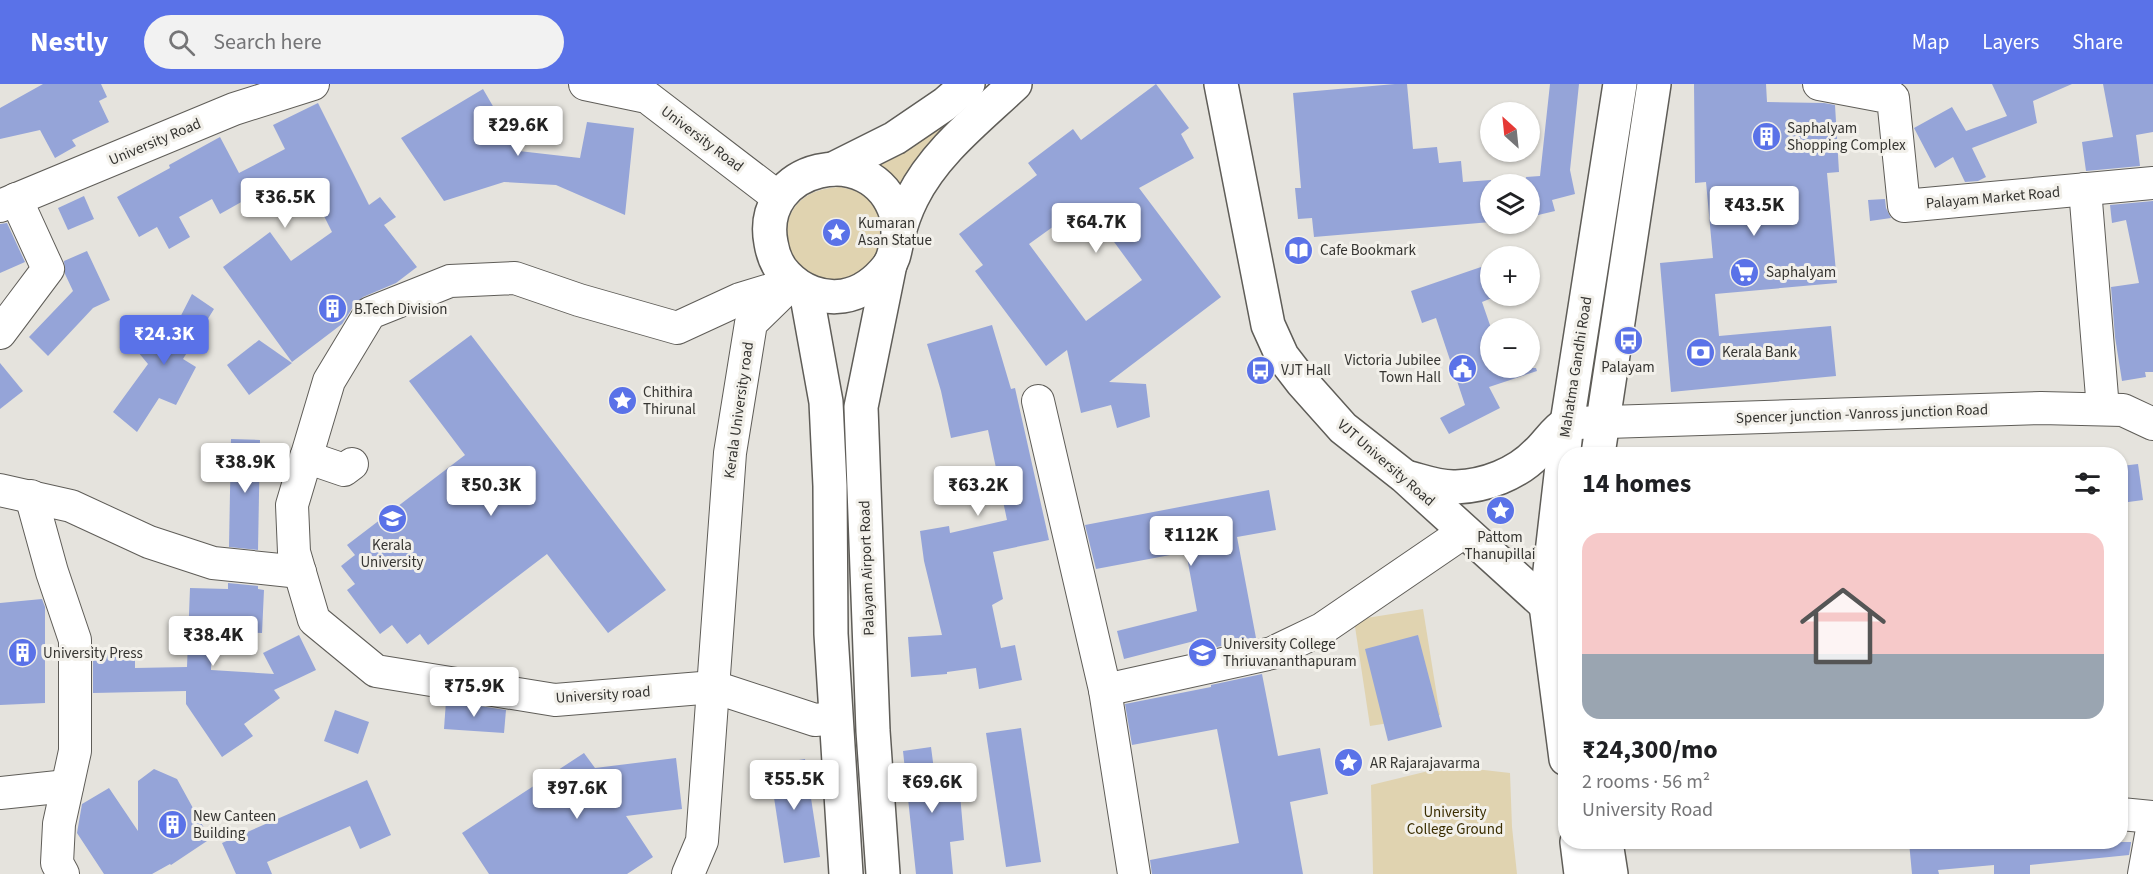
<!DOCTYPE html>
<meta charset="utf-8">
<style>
:root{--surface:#fff;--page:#f2f2f2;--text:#202124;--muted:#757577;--accent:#5a72e8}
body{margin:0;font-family:"Source Sans 3",sans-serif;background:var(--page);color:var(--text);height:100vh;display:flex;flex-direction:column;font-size:22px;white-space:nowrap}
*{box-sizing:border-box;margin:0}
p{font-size:20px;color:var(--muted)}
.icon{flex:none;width:33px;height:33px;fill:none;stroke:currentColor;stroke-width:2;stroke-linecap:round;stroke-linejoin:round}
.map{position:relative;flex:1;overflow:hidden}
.drawer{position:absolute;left:1558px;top:363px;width:570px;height:402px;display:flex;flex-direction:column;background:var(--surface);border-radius:24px;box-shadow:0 2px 4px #0004}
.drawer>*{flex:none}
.needle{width:39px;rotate:333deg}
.tools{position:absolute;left:1480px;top:18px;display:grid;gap:12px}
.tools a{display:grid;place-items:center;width:60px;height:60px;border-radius:50%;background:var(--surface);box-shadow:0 2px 4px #0004;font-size:30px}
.price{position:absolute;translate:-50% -51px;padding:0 14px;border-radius:6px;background:#fff;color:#222;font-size:20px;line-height:39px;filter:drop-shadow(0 2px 3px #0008)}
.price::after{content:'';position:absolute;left:50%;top:36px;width:18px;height:14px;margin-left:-9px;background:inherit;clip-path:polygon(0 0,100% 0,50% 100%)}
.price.selected{background:var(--accent);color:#fff}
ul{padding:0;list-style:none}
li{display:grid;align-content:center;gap:12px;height:318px;padding:0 24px}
li span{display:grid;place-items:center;height:186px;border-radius:18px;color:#555}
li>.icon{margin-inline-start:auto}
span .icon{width:108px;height:108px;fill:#fffc;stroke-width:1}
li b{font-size:26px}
h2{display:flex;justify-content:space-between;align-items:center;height:72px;padding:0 24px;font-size:26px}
header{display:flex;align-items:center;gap:36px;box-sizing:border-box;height:84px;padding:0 30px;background:var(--accent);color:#fff}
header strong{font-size:28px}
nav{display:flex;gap:33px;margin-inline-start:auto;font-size:21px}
.search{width:420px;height:54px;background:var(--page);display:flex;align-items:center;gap:15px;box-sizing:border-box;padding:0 21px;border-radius:33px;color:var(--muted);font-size:22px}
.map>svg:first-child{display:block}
.green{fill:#e0d3b0}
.building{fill:#95a4d8;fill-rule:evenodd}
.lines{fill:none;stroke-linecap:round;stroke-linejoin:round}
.minor-casing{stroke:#5f5d58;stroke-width:34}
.major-casing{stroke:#5f5d58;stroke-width:36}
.minor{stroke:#fff;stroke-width:32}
.major{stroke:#fff;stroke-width:33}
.labels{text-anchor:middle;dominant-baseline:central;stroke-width:6;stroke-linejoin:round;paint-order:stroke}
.poi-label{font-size:15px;fill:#353431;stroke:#f2f0ea;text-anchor:start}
.street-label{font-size:15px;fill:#353431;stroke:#f2f0ea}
.park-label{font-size:15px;fill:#3a2d00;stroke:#f2f0ea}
</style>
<header>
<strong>Nestly</strong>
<div class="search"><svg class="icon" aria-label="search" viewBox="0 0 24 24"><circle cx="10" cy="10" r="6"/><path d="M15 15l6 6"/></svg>Search here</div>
<nav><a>Map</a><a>Layers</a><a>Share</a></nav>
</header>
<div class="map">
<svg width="2153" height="790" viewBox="0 0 2153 790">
<rect width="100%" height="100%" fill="#e5e3dd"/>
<!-- green -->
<g class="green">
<polygon points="974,18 905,115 865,81"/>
<path d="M840,103c36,7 41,21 47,55l-29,42 -51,-3c-7,-10 -18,-22 -21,-32 -2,-4 0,-10 0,-14 2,-33 23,-46 54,-48z"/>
<polygon points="1423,525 1440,631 1370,642 1354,536"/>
<polygon points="1449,682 1510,689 1512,743 1517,790 1373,790 1371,701"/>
</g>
<!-- building -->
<g class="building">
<polygon points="43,0 101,0 107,13 99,17 109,38 72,56 76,62 55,74 40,46 0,55 0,24"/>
<path d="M1156,0l33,44 -8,6 13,24 -55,30 82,109 -112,85 37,2 4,33 -33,11 -6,-23 -30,8 -14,-63 -21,16 -71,-95 8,-6 -24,-31 78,-59 -9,-12 45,-34 8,11zM1095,132l47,64 -56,41 -57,-77 32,-23 10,13z"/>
<polygon points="1395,0 1407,0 1413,65 1437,63 1439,79 1461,77 1463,98 1491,96 1491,138 1314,153 1312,134 1298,135 1295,104 1301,104 1293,9"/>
<polygon points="1550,0 1579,0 1570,86 1575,110 1552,116 1555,127 1534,132 1530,114 1530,100 1527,100 1526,93 1540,92"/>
<polygon points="1694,0 1766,0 1767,18 1824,19 1835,21 1839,88 1827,89 1837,199 1715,210 1719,252 1831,242 1836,292 1671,308 1660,179 1713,174 1706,98 1695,99"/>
<polygon points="1992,0 2072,0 2033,17 2037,39 1972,64 1986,93 1978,97 1965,98 1953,73 1935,84 1914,44 1952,23 1966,47 2007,32"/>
<polygon points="2103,0 2153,0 2153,48 2136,51 2140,82 2086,87 2082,58 2113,53"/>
<polygon points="483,5 519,67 580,74 587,38 634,44 625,131 556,101 504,98 444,117 401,54"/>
<polygon points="318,19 369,121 380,113 396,133 384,141 417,183 396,199 363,213 355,220 342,240 292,278 223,183 270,148 291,177 332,148 308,100 286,111 279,97 220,130 212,115 179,133 190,153 169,165 157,143 139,153 117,113 170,84 169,81 220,53 239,89 285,65 273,41"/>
<polygon points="84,112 94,135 68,146 58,124"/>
<polygon points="1885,115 1886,124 1891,134 1870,137 1868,116"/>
<polygon points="2153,117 2153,288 2145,288 2146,293 2122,297 2115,253 2111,203 2139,199 2126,136 2112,139 2110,121"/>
<polygon points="7,139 25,178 0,189 0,140"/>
<polygon points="87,167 110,216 93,224 48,272 29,253 73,207 65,190 64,177"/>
<polygon points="1481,183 1492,214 1482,218 1491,244 1491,284 1536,284 1537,287 1489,303 1500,324 1449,350 1440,334 1465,321 1436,234 1422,239 1411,207"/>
<polygon points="192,210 214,225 183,275 196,283 176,321 159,314 137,348 113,328 148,280 138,268 151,248 170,253"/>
<polygon points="992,241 1011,305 1015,304 1049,456 993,468 1003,515 992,521 1001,564 1015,561 1022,596 979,605 976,584 947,588 947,590 911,593 908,553 942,551 924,477 920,447 949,442 950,449 1007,436 988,346 951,354 941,307 927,260"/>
<polygon points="471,251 666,506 608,549 547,470 428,561 420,550 407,560 392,541 380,550 347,506 355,500 341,482 355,471 347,461 465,371 409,297"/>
<polygon points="259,256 292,279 249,311 227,281"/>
<polygon points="0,279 23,307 0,325"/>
<polygon points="231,355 260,356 258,466 229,463"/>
<polygon points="2138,380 2143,416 2121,419 2121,382"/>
<polygon points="1269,406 1276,446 1237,453 1256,554 1204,566 1202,555 1124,575 1117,547 1197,527 1186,468 1096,485 1085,441"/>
<polygon points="228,499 258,502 258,505 264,506 262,549 212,548 211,586 274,590 263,569 299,551 316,586 274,606 280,614 244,640 253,652 222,673 186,620 186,607 93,609 93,567 135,567 135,584 187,583 190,504 228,505"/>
<polygon points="42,515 45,523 45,619 0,621 0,519"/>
<polygon points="1418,551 1442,643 1388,657 1365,565"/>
<polygon points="1262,590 1278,672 1320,664 1328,710 1290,718 1303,790 1152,790 1150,776 1239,759 1217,645 1132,661 1125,620 1211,603 1211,601"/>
<polygon points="446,617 506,626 504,649 444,645"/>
<polygon points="335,626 369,638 358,670 324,657"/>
<polygon points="1021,644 1041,778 1006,783 986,649"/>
<polygon points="931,663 936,701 959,699 964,756 950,758 953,790 916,790 903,667"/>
<polygon points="584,669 595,684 676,674 682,725 626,732 653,773 627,790 489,790 462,749"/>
<polygon points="805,675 820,773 784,779 769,681"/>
<polygon points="154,685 177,695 210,755 171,781 170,780 152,790 104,790 77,749 82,720 109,704 138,747 138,697"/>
<polygon points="367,696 391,751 360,765 350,742 267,778 272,790 236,790 222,759"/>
<polygon points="1909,758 2131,758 2131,759 2129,771 2030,781 2030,790 1994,790 1994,781 1938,786 1939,790 1912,790"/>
</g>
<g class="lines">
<defs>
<g id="minor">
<polyline points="585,0 647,13 779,114"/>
<polyline points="1819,0 1893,14 1904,122 2153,99"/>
<polyline points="2085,105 2103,325"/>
<polyline points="0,122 234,25 313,0"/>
<polyline points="793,199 740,215 677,244 579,216 515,194 450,197 370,229 329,297 292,421 294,468 314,536 376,587 555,616 714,603 815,636 835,634"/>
<polyline points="0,249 48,185 16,115"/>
<polyline points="1038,317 1105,606 1134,790"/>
<polyline points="1576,339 2041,324 2123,326 2153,340"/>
<polyline points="306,373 344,386 352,380"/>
<polyline points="0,406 71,422 149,458 213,479 300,488"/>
<polyline points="31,412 52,488 75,556 75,667 59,740 57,779 63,790"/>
<polyline points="1105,606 1272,569 1322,545 1464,448"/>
<polyline points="0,709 67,702"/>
<polyline points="2121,730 2153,733"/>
<polyline points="688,790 702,757 730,369 751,239 790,201"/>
<polyline points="2144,790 2153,740"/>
</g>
<g id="major">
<polyline points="1221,0 1268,241 1282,272 1302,298 1343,344 1404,392 1546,521"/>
<polyline points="833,85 895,54 945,20 968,0"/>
<path d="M898,153c0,-7 0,-16 -2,-23 -24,-76 -140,-48 -125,29 2,12 6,23 15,32 15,16 36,24 57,21 19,-3 34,-15 45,-29 7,-9 7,-20 10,-30 3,-13 8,-27 14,-39 23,-46 66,-79 103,-114"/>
<polyline points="806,207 826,318 830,402 831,550 846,790"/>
<polyline points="1598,370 1654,0"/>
<path d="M1406,393c16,4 33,11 50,10 29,-1 61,-13 81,-34 10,-9 18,-23 30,-30"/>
<polyline points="1566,675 1546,521 1567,339 1620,0"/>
<polyline points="1577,758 1581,790"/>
<polyline points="1606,758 1611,790"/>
<polyline points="883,790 873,647 861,323 890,180"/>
</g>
</defs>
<!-- minor casing -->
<use href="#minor" class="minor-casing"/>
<!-- major casing -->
<use href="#major" class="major-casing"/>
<!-- minor -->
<use href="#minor" class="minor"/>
<!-- major -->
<use href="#major" class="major"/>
</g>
<!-- icons -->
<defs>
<symbol id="building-disc" viewBox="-11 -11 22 22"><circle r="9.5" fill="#5a72e8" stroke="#f2f0ea"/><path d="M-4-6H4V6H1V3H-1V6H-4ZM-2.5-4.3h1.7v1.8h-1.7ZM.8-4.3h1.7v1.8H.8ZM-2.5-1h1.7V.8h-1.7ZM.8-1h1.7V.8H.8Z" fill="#fff"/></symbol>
<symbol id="sight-disc" viewBox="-11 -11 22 22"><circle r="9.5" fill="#5a72e8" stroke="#f2f0ea"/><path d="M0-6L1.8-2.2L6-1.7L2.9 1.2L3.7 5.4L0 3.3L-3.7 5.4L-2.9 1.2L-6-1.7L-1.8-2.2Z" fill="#fff"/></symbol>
<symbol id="library-disc" viewBox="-11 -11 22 22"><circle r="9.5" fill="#5a72e8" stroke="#f2f0ea"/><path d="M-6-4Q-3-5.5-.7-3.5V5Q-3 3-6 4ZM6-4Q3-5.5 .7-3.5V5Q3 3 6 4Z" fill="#fff"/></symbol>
<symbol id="supermarket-disc" viewBox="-11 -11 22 22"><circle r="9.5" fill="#5a72e8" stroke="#f2f0ea"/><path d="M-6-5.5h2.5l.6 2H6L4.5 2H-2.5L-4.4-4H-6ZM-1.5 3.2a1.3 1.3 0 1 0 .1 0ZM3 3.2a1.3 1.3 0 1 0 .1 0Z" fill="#fff"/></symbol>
<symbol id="bus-disc" viewBox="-11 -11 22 22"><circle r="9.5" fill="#5a72e8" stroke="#f2f0ea"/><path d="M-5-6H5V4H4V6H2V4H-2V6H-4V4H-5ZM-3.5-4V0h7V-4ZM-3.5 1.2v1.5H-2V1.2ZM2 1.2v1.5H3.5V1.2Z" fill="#fff"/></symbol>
<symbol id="bank-disc" viewBox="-11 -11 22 22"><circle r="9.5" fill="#5a72e8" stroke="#f2f0ea"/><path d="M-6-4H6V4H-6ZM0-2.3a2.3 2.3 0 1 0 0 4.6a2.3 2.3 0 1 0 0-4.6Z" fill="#fff"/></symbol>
<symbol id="civic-disc" viewBox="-11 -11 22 22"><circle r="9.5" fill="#5a72e8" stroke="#f2f0ea"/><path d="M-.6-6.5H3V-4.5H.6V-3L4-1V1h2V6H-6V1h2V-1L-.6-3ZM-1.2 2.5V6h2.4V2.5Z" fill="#fff"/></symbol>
<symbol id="university-disc" viewBox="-11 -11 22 22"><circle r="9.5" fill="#5a72e8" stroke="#f2f0ea"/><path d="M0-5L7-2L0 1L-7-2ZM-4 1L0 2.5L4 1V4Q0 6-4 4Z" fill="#fff"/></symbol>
</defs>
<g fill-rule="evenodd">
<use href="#building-disc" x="1750" y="36" width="33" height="33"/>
<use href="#sight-disc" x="820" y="132" width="33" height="33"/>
<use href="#library-disc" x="1282" y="150" width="33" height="33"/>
<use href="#supermarket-disc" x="1728" y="172" width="33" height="33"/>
<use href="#building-disc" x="316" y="208" width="33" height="33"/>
<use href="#bus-disc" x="1612" y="240" width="33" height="33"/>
<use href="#bank-disc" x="1684" y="252" width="33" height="33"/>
<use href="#civic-disc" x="1446" y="268" width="33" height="33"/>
<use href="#bus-disc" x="1244" y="270" width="33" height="33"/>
<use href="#sight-disc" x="606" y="300" width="33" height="33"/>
<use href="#sight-disc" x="1484" y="410" width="33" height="33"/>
<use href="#university-disc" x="376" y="418" width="33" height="33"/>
<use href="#building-disc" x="6" y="552" width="33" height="33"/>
<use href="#university-disc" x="1186" y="552" width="33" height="33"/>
<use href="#sight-disc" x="1332" y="662" width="33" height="33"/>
<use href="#building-disc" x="156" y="724" width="33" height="33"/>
</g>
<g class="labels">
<!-- poi labels -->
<g class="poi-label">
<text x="1787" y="44">Saphalyam<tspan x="1787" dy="17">Shopping Complex</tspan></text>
<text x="858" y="139">Kumaran<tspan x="858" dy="17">Asan Statue</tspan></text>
<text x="1320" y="166">Cafe Bookmark</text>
<text x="1766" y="188">Saphalyam</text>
<text x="354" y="225">B.Tech Division</text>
<text x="1722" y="268">Kerala Bank</text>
<text x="1441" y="276" text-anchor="end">Victoria Jubilee<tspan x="1441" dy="17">Town Hall</tspan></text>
<text x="1628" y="283" text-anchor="middle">Palayam</text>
<text x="1281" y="286">VJT Hall</text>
<text x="643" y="308">Chithira<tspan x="643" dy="17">Thirunal</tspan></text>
<text x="1500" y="453" text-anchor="middle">Pattom<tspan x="1500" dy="17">Thanupillai</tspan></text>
<text x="392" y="461" text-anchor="middle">Kerala<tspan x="392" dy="17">University</tspan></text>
<text x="1223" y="560">University College<tspan x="1223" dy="17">Thriuvananthapuram</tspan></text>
<text x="43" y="569">University Press</text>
<text x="1370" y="679">AR Rajarajavarma</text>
<text x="193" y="732">New Canteen<tspan x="193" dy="17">Building</tspan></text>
</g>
<!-- street labels -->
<g class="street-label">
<text transform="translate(702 55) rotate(37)">University Road</text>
<text transform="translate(155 58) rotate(-23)">University Road</text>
<text transform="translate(1993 114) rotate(-5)">Palayam Market Road</text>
<text transform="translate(1576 283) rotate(-81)">Mahatma Gandhi Road</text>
<text transform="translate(739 326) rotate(-82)">Kerala University road</text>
<text transform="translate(1862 330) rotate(-2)">Spencer junction -Vanross junction Road</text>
<text transform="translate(1386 379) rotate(41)">VJT University Road</text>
<text transform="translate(867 484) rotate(-92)">Palayam Airport Road</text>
<text transform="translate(603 611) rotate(-4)">University road</text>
</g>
<!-- park labels -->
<g class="park-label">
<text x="1455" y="728">University<tspan x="1455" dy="17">College Ground</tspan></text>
</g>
</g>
</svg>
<div class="tools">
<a><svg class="needle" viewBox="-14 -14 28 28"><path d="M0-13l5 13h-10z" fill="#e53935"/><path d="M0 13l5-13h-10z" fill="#757577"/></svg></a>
<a><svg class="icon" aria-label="layers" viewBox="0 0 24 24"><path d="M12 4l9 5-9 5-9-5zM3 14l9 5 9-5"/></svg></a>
<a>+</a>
<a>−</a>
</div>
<b class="price" style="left:518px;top:73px">₹29.6K</b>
<b class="price" style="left:285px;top:145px">₹36.5K</b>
<b class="price" style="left:1754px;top:153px">₹43.5K</b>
<b class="price" style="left:1096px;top:170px">₹64.7K</b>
<b class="price selected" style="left:164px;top:282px">₹24.3K</b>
<b class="price" style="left:245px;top:410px">₹38.9K</b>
<b class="price" style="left:491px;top:433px">₹50.3K</b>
<b class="price" style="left:978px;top:433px">₹63.2K</b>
<b class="price" style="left:1191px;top:483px">₹112K</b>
<b class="price" style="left:213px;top:583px">₹38.4K</b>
<b class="price" style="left:474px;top:634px">₹75.9K</b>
<b class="price" style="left:794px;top:727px">₹55.5K</b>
<b class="price" style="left:932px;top:730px">₹69.6K</b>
<b class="price" style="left:577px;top:736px">₹97.6K</b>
<section class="drawer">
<h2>14 homes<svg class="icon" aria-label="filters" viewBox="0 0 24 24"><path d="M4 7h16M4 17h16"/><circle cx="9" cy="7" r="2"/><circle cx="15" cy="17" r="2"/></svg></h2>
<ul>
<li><span style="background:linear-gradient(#f6c9c9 65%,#9aa5b1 0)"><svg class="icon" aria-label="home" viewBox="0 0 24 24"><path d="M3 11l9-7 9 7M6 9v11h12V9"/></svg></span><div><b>₹24,300/mo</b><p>2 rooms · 56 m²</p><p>University Road</p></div></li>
</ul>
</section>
</div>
